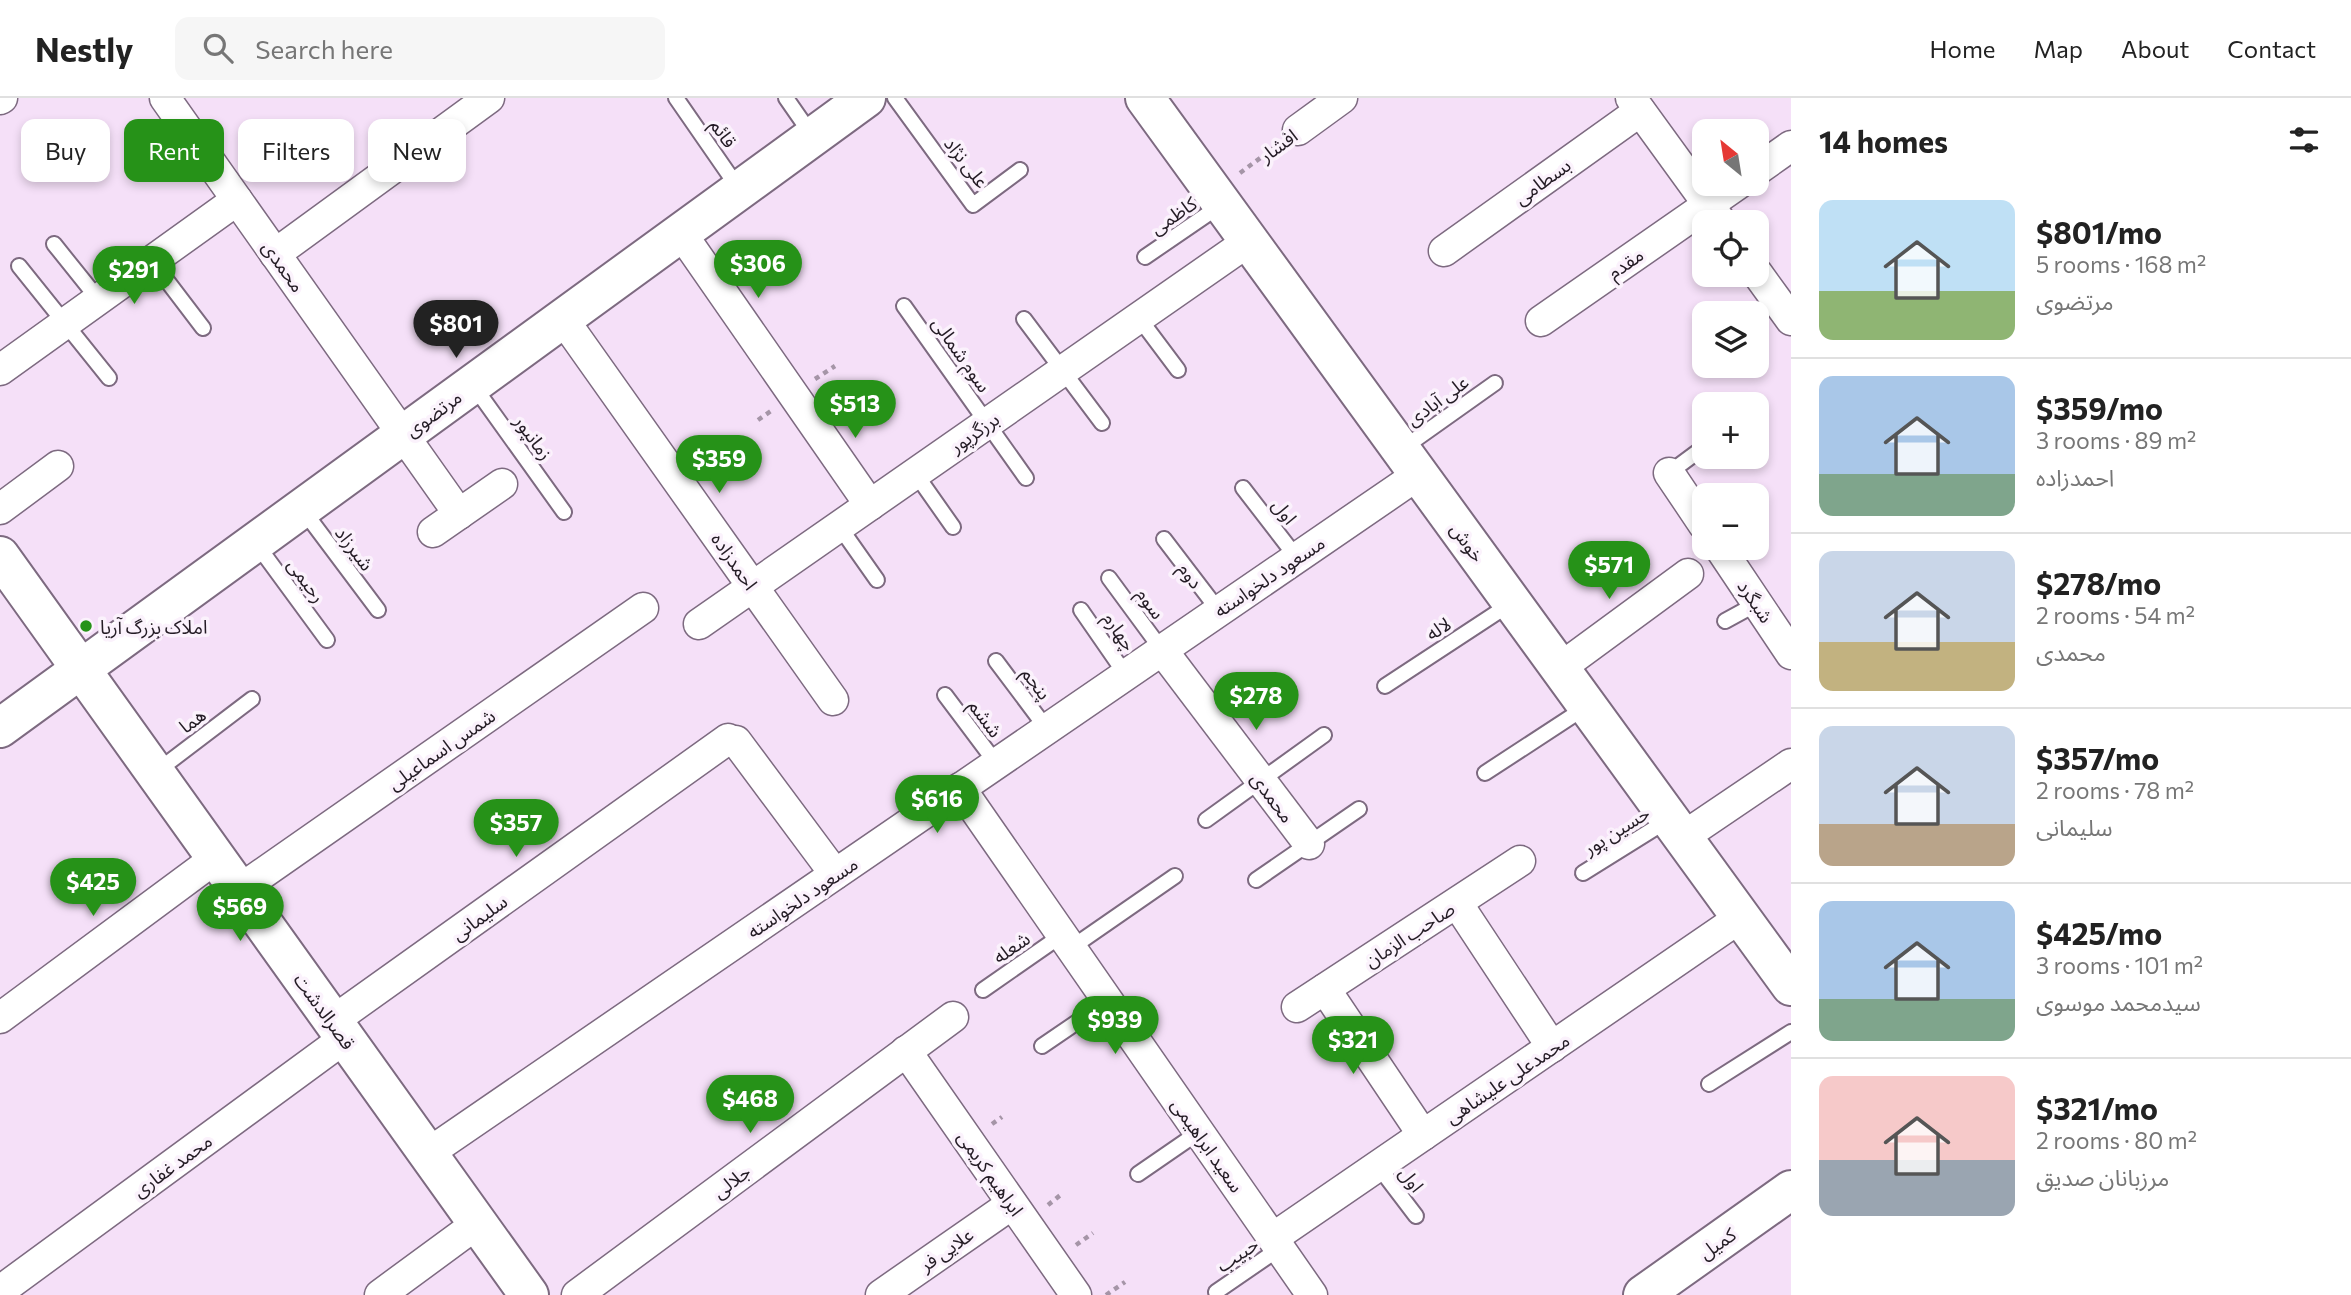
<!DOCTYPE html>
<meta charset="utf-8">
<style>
:root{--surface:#fff;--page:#f6f6f6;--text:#222;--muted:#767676;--line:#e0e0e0;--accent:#269218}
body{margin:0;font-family:Commissioner,"Noto Sans Arabic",sans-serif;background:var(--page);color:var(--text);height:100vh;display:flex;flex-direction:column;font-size:26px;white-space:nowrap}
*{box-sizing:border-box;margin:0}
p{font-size:23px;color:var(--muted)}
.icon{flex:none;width:38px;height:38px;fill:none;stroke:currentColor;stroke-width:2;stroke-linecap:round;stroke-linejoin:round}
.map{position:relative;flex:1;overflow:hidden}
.details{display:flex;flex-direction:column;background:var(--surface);width:560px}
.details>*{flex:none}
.guide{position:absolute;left:21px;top:21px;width:665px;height:63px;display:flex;gap:14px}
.needle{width:46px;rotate:330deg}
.controls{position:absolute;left:1692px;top:21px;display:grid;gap:14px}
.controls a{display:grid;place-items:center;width:77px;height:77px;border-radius:14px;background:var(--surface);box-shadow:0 4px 10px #0003;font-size:35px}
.price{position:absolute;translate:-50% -60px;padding:0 16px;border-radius:24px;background:var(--accent);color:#fff;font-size:23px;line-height:46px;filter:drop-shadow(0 2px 4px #0008)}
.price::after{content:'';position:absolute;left:50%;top:42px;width:21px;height:16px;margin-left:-10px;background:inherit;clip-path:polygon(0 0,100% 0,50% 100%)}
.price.current{background:#222;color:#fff}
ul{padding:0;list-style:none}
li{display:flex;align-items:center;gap:21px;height:175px;padding:0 28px}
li+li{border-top:2px solid var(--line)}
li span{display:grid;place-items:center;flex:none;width:196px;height:140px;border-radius:14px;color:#555}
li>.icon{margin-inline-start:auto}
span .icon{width:84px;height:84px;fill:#fffc;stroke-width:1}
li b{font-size:30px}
h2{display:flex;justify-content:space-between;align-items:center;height:84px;padding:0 28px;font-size:30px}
.pill{padding:0 24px;border-radius:14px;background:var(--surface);box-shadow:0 4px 10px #0003;font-size:24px;line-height:63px}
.pill.current{background:var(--accent);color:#fff}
header{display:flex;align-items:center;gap:42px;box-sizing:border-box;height:98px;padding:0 35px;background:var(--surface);border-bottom:2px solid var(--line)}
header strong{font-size:33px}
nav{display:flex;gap:38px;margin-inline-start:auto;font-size:24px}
.search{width:490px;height:63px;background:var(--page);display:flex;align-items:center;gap:18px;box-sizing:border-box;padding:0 24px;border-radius:14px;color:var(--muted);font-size:26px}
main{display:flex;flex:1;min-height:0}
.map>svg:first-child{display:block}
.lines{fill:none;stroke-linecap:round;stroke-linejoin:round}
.lane-casing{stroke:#7d6a80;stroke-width:18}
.street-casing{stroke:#7d6a80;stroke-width:33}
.secondary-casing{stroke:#7d6a80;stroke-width:42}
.path{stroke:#a595a7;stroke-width:4.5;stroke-dasharray:5 5;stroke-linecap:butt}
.lane{stroke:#fff;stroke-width:14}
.street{stroke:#fff;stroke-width:30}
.secondary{stroke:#fff;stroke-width:38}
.poi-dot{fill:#269218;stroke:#fbf2fc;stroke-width:2.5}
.labels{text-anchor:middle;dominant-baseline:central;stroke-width:7;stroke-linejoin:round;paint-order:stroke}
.street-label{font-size:19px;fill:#241c25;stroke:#fbf2fc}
.poi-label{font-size:19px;fill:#241c25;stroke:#fbf2fc;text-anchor:start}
</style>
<header>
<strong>Nestly</strong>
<div class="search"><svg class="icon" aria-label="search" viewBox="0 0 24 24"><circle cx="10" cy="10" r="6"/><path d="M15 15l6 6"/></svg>Search here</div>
<nav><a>Home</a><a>Map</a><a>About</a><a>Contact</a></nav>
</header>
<main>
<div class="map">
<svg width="1791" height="1197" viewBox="0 0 1791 1197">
<rect width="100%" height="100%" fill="#f5e0f8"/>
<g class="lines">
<defs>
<g id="lane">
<polyline points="676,0 739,91"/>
<polyline points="786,0 811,36"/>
<polyline points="895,0 973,107 1020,72"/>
<polyline points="54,146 99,202"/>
<polyline points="1145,159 1221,107"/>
<polyline points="152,163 203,230"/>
<polyline points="19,168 109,280"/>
<polyline points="904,208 1026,380"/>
<polyline points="1139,220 1178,272"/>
<polyline points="1024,221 1102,325"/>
<polyline points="473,287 564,414"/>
<polyline points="1402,351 1495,285"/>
<polyline points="915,375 953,429"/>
<polyline points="1669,375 1704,349"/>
<polyline points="1243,390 1297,460"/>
<polyline points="303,412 378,512"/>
<polyline points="839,428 877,482"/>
<polyline points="1164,441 1219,513"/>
<polyline points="255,444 327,542"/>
<polyline points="1109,480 1162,552"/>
<polyline points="1081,512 1126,577"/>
<polyline points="1725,523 1758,505"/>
<polyline points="996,563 1047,631"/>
<polyline points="1385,588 1510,506"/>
<polyline points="945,597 996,665"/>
<polyline points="156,674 252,601"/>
<polyline points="1485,675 1586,609"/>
<polyline points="1206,722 1324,637"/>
<polyline points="1583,775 1668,722"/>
<polyline points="1256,782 1359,711"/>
<polyline points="1071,850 1175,778"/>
<polyline points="983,892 1062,837"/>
<polyline points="1042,948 1108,903"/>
<polyline points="1709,986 1791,934"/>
<polyline points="1378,1068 1416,1118"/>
<polyline points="1138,1076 1199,1034"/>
<polyline points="1216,1194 1280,1150"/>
</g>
<g id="street">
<polyline points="165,0 459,416"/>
<polyline points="1631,0 1721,124"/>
<polyline points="0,1 2,0"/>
<polyline points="1298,32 1342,0"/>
<polyline points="1757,72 1791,48"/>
<polyline points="681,135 870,407"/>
<polyline points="1444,153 1640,13"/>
<polyline points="275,156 489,0"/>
<polyline points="1757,175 1791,222"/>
<polyline points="563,221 833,602"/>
<polyline points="1541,223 1738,86"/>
<polyline points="0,272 237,102"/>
<polyline points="1669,375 1704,427"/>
<polyline points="0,411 58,368"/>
<polyline points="433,434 502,386"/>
<polyline points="1720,450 1791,556"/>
<polyline points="699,526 1249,143"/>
<polyline points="1162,552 1309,746"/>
<polyline points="1560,570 1688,476"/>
<polyline points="736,643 835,776"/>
<polyline points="960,690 1312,1197"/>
<polyline points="1683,739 1791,666"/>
<polyline points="239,792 643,510"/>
<polyline points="1457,805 1552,949"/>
<polyline points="1325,891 1423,1037"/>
<polyline points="1297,909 1520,763"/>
<polyline points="0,920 216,760"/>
<polyline points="333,923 728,641"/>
<polyline points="906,953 1076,1197"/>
<polyline points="427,1056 1419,376"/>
<polyline points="1273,1140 1741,819"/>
<polyline points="0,1193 345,940"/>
<polyline points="380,1197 478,1125"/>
<polyline points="577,1197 953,919"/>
<polyline points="881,1197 1012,1106"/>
</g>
<g id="secondary">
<polyline points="1145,0 1791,888"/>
<polyline points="0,458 529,1197"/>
<polyline points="0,630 866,0"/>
<polyline points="1643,1197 1791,1092"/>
</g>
</defs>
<!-- lane casing -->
<use href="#lane" class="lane-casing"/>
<!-- street casing -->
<use href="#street" class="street-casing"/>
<!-- secondary casing -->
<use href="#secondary" class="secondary-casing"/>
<!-- path -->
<g class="path">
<polyline points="1240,75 1275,49"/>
<polyline points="815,281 835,268"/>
<polyline points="758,322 771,313"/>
<polyline points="992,1026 1002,1019"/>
<polyline points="1048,1107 1063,1095"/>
<polyline points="1076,1147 1093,1135"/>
<polyline points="1106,1197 1125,1184"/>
</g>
<!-- lane -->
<use href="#lane" class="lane"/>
<!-- street -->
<use href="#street" class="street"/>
<!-- secondary -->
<use href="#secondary" class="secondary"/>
</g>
<!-- markers -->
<circle class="poi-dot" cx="86" cy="528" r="7"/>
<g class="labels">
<!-- street labels -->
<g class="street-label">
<text transform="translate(724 35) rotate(55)">قائم</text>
<text transform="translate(1278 47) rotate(-36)">افشار</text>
<text transform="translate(967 64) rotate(52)">علی نژاد</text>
<text transform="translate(1542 83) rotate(-36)">بسطامی</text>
<text transform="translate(1173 117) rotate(-34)">کاظمی</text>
<text transform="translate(1625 165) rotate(-35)">مقدم</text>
<text transform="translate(284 168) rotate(55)">محمدی</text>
<text transform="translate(962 256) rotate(55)">سوم شمالی</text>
<text transform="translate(1437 302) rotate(-36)">علی آبادی</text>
<text transform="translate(433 315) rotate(-36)">مرتضوی</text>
<text transform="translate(974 334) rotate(-35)">برزگرپور</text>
<text transform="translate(534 339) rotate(54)">زمانپور</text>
<text transform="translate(1285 413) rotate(52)">اول</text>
<text transform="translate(1468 444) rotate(54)">خوش</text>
<text transform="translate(355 450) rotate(53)">شیرزاد</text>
<text transform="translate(735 463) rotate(55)">احمدزاده</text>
<text transform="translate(1191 477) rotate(53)">دوم</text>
<text transform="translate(1269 478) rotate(-34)">مسعود دلخواسته</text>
<text transform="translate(307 482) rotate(54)">رحیمی</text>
<text transform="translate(1756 503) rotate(56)">شبگرد</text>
<text transform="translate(1151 505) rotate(54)">سوم</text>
<text transform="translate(1438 530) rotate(-33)">لاله</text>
<text transform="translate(1120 533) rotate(56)">چهارم</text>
<text transform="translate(1037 585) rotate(53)">پنجم</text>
<text transform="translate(986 620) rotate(53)">ششم</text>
<text transform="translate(192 622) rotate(-37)">هما</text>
<text transform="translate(441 651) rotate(-35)">شمس اسماعیلی</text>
<text transform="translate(1273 699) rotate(53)">محمدی</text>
<text transform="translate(1616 732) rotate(-32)">حسین پور</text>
<text transform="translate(802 799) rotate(-34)">مسعود دلخواسته</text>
<text transform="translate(479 819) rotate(-36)">سلیمانی</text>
<text transform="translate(1409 836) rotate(-33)">صاحب الزمان</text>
<text transform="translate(1011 849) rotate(-35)">شعله</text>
<text transform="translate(325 913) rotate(54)">قصرالدشت</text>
<text transform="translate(1507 980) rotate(-34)">محمدعلی علیشاهی</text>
<text transform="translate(1208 1047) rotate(55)">سعید ابراهیمی</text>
<text transform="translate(172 1067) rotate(-36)">محمد غفاری</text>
<text transform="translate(991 1075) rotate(55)">ابراهیم کریمی</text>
<text transform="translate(1412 1081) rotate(53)">اول</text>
<text transform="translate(731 1083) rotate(-37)">جلالی</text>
<text transform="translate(1717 1145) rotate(-35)">کمیل</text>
<text transform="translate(946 1151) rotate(-35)">علایی فر</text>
<text transform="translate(1237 1156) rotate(-34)">حبیب</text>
</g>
<!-- poi labels -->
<g class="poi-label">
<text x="100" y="528">املاک بزرگ آریا</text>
</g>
</g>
</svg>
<div class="controls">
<a><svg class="needle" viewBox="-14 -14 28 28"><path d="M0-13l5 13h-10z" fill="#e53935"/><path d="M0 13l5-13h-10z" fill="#767676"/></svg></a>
<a><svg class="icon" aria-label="locate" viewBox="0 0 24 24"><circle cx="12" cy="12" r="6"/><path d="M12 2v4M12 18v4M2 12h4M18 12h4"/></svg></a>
<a><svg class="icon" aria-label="layers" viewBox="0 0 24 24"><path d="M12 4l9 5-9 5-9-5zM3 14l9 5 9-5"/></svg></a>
<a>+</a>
<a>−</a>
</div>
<b class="price" style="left:758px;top:202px">$306</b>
<b class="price" style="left:134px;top:208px">$291</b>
<b class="price current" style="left:456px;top:262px">$801</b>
<b class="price" style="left:855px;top:342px">$513</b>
<b class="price" style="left:719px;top:397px">$359</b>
<b class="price" style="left:1609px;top:503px">$571</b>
<b class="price" style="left:1256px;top:634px">$278</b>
<b class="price" style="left:937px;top:737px">$616</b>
<b class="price" style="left:516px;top:761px">$357</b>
<b class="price" style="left:93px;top:820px">$425</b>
<b class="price" style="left:240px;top:845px">$569</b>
<b class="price" style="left:1115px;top:958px">$939</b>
<b class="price" style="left:1353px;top:978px">$321</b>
<b class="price" style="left:750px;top:1037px">$468</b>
<div class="guide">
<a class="pill">Buy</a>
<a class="pill current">Rent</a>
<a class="pill">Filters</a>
<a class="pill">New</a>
</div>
</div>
<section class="details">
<h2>14 homes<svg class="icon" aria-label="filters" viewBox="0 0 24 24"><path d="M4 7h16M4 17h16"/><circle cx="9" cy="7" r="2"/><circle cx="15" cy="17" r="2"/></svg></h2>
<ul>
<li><span style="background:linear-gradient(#bfe0f5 65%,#8fb573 0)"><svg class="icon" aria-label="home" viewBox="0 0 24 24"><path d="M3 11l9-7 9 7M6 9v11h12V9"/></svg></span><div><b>$801/mo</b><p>5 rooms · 168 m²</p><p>مرتضوی</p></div></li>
<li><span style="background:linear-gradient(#a9c7e8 70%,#7fa58c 0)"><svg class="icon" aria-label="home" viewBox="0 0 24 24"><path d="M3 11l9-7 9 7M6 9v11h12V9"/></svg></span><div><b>$359/mo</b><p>3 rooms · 89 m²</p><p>احمدزاده</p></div></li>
<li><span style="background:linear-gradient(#c9d6e8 65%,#c2b280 0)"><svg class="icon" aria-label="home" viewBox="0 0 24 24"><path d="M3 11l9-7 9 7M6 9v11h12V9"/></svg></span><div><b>$278/mo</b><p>2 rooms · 54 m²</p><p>محمدی</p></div></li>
<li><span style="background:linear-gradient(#c9d6e8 70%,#b9a48a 0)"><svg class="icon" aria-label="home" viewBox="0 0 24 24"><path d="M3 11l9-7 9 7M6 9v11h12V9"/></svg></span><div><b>$357/mo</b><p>2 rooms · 78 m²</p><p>سلیمانی</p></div></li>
<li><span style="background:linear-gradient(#a9c7e8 70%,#7fa58c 0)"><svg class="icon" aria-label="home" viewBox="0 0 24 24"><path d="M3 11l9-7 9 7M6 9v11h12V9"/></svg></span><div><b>$425/mo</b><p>3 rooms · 101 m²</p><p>سیدمحمد موسوی</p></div></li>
<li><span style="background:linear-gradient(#f6c9c9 60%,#9aa5b1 0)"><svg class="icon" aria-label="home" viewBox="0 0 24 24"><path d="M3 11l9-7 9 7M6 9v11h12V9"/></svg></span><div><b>$321/mo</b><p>2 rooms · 80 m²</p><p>مرزبانان صدیق</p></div></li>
</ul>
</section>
</main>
